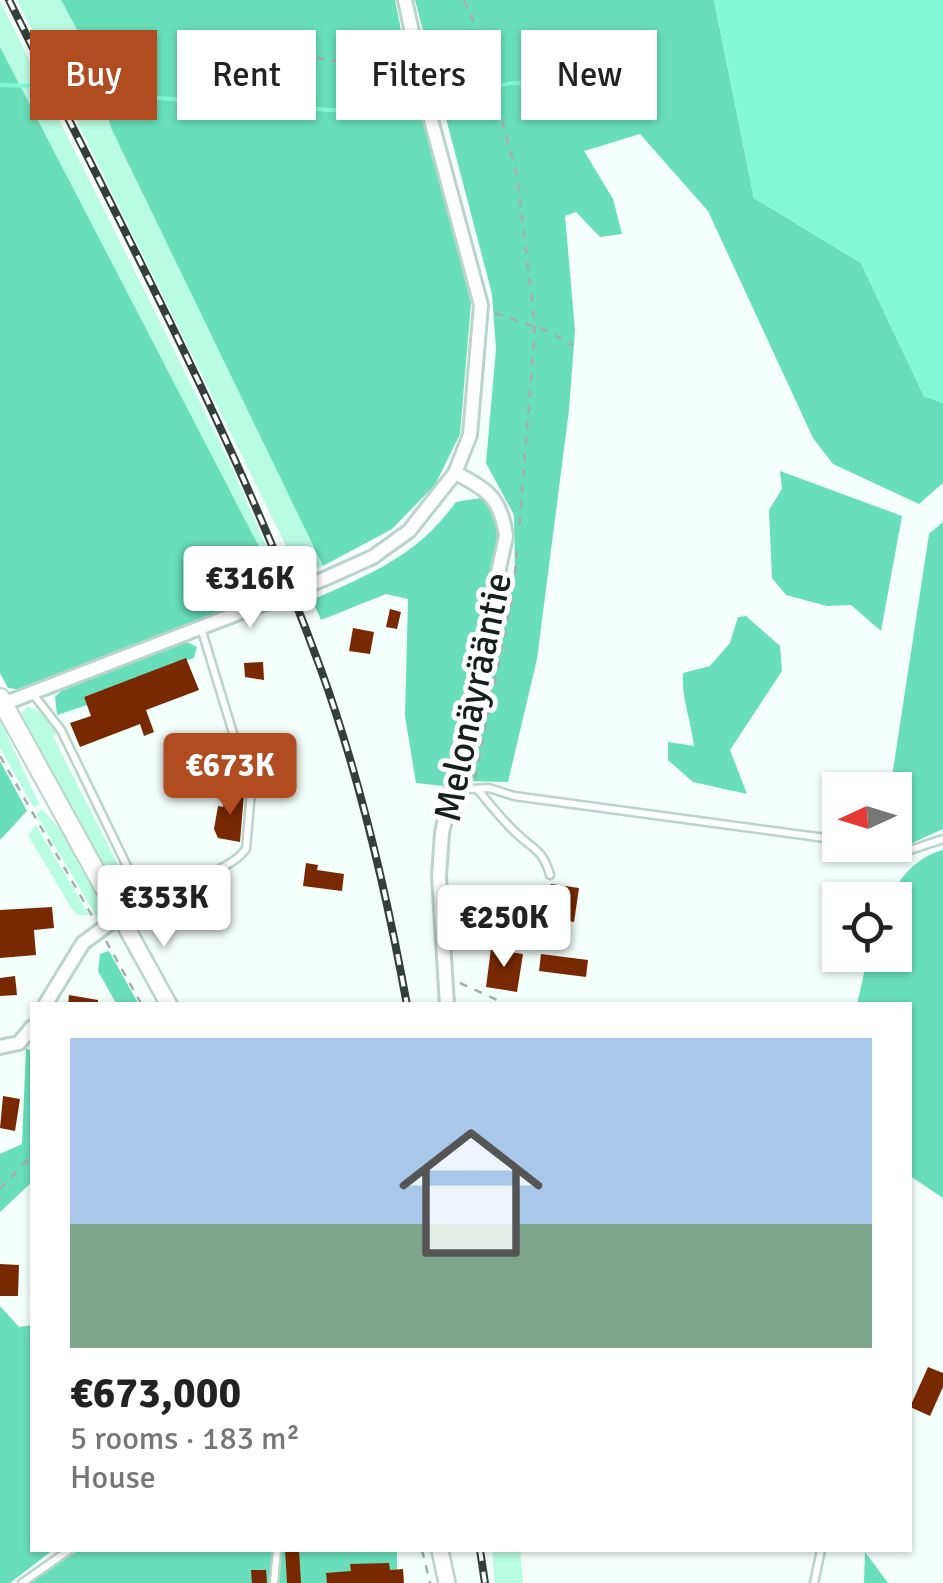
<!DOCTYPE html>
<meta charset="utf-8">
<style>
:root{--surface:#fff;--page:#f6f6f6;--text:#222;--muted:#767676;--line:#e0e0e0;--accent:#b14b20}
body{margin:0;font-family:Signika,sans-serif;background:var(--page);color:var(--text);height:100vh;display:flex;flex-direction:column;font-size:38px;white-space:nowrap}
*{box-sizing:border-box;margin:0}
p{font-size:32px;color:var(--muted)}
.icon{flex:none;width:55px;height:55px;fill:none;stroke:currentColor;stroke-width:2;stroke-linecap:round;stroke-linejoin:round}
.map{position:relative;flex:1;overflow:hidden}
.side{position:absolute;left:30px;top:1002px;width:882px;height:550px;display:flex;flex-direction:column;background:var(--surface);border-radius:0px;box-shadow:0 2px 8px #0004}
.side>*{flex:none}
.guide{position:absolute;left:30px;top:30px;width:885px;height:90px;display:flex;gap:20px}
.needle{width:65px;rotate:266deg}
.tools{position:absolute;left:822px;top:772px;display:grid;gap:20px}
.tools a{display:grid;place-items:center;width:90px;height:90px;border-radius:0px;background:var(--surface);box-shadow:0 2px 8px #0004;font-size:50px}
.price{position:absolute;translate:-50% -85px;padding:0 22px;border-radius:10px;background:#fff;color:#222;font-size:32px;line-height:65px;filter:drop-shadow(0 2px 5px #0008)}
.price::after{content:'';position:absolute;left:50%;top:60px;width:30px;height:22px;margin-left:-15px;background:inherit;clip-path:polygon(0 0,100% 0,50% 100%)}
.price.on{background:var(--accent);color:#fff}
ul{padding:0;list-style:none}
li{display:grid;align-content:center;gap:20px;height:530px;padding:0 40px}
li+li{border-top:2px solid var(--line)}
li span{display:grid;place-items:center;height:310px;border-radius:0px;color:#555}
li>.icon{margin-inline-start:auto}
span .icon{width:180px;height:180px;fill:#fffc;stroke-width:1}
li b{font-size:42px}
.tag{padding:0 35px;border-radius:0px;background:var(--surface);box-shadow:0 2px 8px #0004;font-size:35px;line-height:90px}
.tag.on{background:var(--accent);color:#fff}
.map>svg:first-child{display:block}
.green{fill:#b9fce4}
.forest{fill:#68dfba}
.water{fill:#83f9d3}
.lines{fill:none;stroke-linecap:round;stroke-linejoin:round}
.stream{stroke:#83f9d3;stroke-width:4}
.building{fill:#792902}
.service-casing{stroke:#bad4ca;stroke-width:11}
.minor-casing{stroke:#bad4ca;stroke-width:18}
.tertiary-casing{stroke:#bad4ca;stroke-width:20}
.secondary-casing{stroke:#bad4ca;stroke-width:22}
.path{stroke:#a4aeaa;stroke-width:2.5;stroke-dasharray:8 8;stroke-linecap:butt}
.service{stroke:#fff;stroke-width:6}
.minor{stroke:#fff;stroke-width:12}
.tertiary{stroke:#fff;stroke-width:15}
.secondary{stroke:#fff;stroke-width:18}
.rail-casing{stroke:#343e3a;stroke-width:8}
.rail{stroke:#fff;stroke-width:4;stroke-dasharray:11;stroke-linecap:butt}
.minor-bridge-casing{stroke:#bad4ca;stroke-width:18;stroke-linecap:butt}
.minor-bridge{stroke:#fff;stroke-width:12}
.labels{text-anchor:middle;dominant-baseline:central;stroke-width:10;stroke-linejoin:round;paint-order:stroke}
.street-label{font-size:38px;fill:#151f1b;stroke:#fff}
</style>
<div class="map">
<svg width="943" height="1583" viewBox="0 0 943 1583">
<rect width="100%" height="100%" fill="#f4fefa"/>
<!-- green -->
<g class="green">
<polygon points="17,0 61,0 86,45 111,128 323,566 300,574"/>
<polygon points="0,1 229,461 285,589 282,591 0,47"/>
<polygon points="28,706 47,716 56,732 53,737 134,896 121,906 19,716"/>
<polygon points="0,720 39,804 34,808 0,748"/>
<polygon points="42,809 67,838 103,904 99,921 36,814"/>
<polygon points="36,825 89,915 78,915 72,909 28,835"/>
<polygon points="492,1550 520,1550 523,1583 495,1583"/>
</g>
<!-- forest -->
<g class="forest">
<polygon points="61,0 395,0 401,30 395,32 398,48 405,48 471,303 460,434 435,485 392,529 323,566 111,128 86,46"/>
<polygon points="415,0 714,0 754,198 861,263 924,396 943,403 943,483 919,504 833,464 813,438 708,211 640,134 584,151 613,199 622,234 600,237 576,212 565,216 575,330 569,410 537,659 508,782 465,781 515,572 514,515 486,463 496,349 492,294"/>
<polygon points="0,47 282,591 23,690 8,688 0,673"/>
<polygon points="780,471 902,516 881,631 851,605 827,606 786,595 772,578 769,510 782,489"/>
<path d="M481,498l16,18v45l-53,225 -28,-3 -11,-67 3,-117 -22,-5 -65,26 -9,-20c60,-27 104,-43 144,-98z"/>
<polygon points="943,522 943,829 910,844 895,841 895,790 890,790 929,534"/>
<path d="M746,616l34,30 2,25 -52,79 17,44 -54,-12 -25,-22v-18l26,4c-3,-25 -13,-50 -11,-73l27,-7 20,-23 8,-26z"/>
<polygon points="187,642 197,647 194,658 84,697 87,705 57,715 55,697 65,687"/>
<polygon points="0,761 27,811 0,840"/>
<path d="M943,850v348l-33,-22v-171h-53l11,-50h27v-55h-5c9,-24 29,-44 53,-50z"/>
<polygon points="109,951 139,1005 117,1005 98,971 100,954"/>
<polygon points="26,1048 32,1052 32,1182 0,1212 0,1154 22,1144"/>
<polygon points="0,1306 19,1327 32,1325 32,1550 53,1550 10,1583 0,1583"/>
<polygon points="79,1550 397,1550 397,1583 30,1583"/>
<polygon points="865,1552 888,1583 864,1583"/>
</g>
<!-- water -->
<polygon class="water" points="714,0 943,0 943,403 924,396 861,263 754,198"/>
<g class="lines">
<!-- stream -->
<g class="stream">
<polyline points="61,83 75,81 84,93 345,111 421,103"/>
<polyline points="0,85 40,86"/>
<polyline points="432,100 511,83 569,82"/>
</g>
</g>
<!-- building -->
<g class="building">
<polygon points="390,609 401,612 397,629 386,627"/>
<polygon points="353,628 374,632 370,654 349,651"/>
<polygon points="186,658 199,690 146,710 154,732 144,736 140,724 80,747 70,723 91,716 84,697"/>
<polygon points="263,662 264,680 245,677 244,663"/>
<polygon points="236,793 244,794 240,842 218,838 214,829 218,806 223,807 225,795 235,797"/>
<polygon points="306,863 318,865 317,870 344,874 342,891 303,886"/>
<polygon points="551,884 579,888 574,922 557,919 559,906 548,904"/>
<polygon points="501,904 516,907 513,922 498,919"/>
<polygon points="52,907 54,928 34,930 36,955 0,958 0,910"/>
<polygon points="491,949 523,954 517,992 486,987"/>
<polygon points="541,954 588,960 586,977 539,971"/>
<polygon points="15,976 17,995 0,996 0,978"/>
<polygon points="69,995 98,1000 98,1005 68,1005"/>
<polygon points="3,1096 20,1099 15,1131 0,1128"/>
<polygon points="0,1264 19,1265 18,1296 0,1296"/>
<polygon points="928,1367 943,1373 943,1387 930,1416 910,1407"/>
<polygon points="285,1550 299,1550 301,1583 287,1583"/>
<polygon points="389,1563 390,1570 403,1569 404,1583 327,1583 326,1573 351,1571 350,1564"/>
<polygon points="251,1570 266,1570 267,1583 252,1583"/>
</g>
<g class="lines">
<defs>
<g id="service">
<polyline points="33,694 61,730 142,897"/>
<polyline points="451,790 489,788 514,796 840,840"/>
<path d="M478,790c12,14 24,30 38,43 17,16 27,17 34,42"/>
<polyline points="872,845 907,851 943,839"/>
<path d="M119,911c34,-24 105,-32 127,-62l5,-57 -50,-164"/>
<polyline points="22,1583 69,1550"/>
<polyline points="274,1583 277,1550"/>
<polyline points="814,1583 821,1550"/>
</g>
<g id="minor">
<polyline points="324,579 373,557 409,531 455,473 470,435 481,305 430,116 405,0"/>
<polyline points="3,704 267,602"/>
<polyline points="45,1005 83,943 120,916"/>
<path d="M447,1005l-8,-128 3,-44 64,-297c-5,-37 -18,-47 -51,-63"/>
<polyline points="0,1047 19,1043 32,1027"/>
</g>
<g id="tertiary">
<polyline points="120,916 169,1005"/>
<polyline points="440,1550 447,1583"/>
</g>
<polyline id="secondary" points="0,698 120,916"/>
</defs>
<!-- service casing -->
<use href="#service" class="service-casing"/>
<!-- minor casing -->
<use href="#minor" class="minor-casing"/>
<!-- tertiary casing -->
<use href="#tertiary" class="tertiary-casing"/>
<!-- secondary casing -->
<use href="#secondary" class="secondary-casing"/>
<!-- path -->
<g class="path">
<polyline points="464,0 488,54 487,67 517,175 535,327 519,533"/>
<path d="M285,52c39,6 82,22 116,-5"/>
<polyline points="435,84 465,67 487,67"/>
<polyline points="495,313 550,332 573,346"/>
<polyline points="0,756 95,921"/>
<polyline points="475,778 513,594 517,551"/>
<polyline points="106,941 142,1005"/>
<polyline points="460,983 508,1005"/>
<polyline points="0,1189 32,1155"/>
<polyline points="422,1550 430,1583"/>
</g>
<!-- service -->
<use href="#service" class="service"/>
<!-- minor -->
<use href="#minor" class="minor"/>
<!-- tertiary -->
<use href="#tertiary" class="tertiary"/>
<!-- secondary -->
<use href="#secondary" class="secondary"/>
<defs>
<g id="rail">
<path d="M9,0c108,219 227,437 311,667 40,110 66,223 87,338"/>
<polyline points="480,1550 485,1583"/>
</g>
</defs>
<!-- rail casing -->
<use href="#rail" class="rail-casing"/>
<!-- rail -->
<use href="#rail" class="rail"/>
<defs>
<polyline id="minor-bridge" points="267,602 324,579"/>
</defs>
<!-- minor-bridge casing -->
<use href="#minor-bridge" class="minor-bridge-casing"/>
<!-- minor-bridge -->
<use href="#minor-bridge" class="minor-bridge"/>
</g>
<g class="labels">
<!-- street labels -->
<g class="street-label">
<text transform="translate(473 697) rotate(-78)">Melonäyrääntie</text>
</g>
</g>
</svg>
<div class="tools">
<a><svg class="needle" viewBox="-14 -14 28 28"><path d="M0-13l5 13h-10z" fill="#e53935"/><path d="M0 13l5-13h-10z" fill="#767676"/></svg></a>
<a><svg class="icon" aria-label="locate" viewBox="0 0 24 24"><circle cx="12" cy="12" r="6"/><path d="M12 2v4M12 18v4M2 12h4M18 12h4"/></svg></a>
</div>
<b class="price" style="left:250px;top:631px">€316K</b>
<b class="price on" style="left:230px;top:818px">€673K</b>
<b class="price" style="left:164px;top:950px">€353K</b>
<b class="price" style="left:504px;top:970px">€250K</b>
<div class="guide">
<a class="tag on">Buy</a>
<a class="tag">Rent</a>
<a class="tag">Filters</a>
<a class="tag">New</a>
</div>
<section class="side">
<ul>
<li><span style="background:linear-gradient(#a9c7e8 60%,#7fa58c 0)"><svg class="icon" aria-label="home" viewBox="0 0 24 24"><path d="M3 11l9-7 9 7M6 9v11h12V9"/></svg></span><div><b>€673,000</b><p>5 rooms · 183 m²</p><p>House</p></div></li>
</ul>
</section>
</div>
